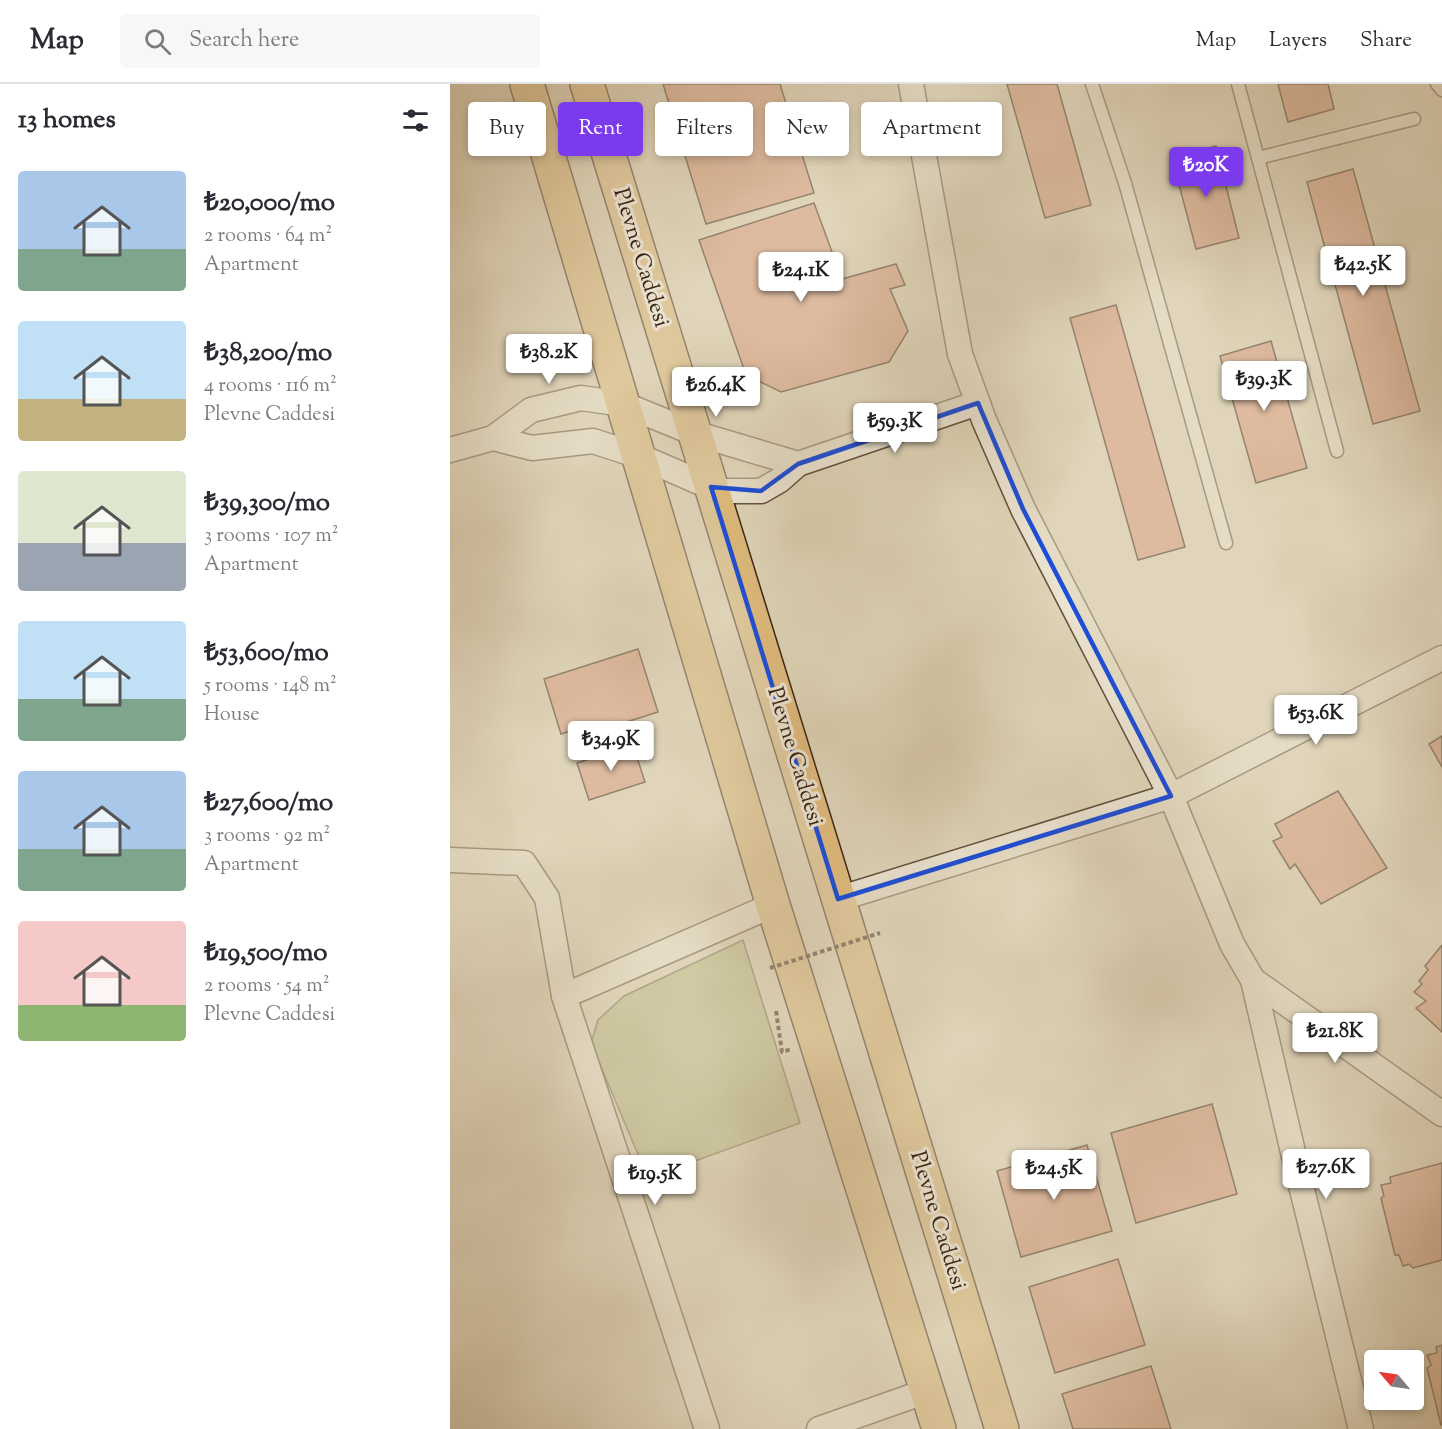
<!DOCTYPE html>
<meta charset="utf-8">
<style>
:root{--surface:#fff;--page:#f7f7f7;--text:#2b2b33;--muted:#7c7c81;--line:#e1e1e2;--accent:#7c3aed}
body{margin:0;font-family:"Sorts Mill Goudy",serif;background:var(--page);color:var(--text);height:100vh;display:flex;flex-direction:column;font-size:22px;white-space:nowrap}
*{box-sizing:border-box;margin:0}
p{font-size:20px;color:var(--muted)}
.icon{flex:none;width:33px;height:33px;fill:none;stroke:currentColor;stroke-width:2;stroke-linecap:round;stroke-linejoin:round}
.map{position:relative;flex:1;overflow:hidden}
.drawer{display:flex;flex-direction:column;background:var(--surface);width:450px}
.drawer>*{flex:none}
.banner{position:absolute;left:18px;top:18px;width:570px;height:54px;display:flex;gap:12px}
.needle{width:39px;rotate:299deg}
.buttons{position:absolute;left:914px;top:1266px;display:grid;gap:12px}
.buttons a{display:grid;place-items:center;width:60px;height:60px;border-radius:6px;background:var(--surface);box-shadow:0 3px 9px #0003;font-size:30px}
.price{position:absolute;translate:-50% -51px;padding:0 14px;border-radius:6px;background:#fff;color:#222;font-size:20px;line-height:39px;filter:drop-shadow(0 2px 3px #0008)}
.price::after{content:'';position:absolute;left:50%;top:36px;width:18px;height:14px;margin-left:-9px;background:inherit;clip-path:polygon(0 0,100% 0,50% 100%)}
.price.selected{background:var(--accent);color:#fff}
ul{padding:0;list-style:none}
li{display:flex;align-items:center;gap:18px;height:150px;padding:0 18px}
li span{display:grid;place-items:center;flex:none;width:168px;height:120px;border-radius:6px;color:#555}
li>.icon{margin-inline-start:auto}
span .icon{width:72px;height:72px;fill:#fffc;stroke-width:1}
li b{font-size:26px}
h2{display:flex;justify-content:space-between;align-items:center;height:72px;padding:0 18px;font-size:26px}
.chip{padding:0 21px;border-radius:6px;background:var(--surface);box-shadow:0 3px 9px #0003;font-size:21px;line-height:54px}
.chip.selected{background:var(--accent);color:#fff}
header{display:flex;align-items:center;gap:36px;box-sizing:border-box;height:84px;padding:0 30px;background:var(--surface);border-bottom:2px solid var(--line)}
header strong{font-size:28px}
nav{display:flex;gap:33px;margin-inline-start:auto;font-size:21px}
.search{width:420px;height:54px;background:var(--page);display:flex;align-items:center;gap:15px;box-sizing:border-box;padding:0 21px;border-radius:6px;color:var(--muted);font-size:22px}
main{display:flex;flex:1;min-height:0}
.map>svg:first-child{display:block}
.green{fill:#babc8a;stroke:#7a7050;stroke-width:1.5}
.building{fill:#db9c80;stroke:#3b2515;stroke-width:1.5}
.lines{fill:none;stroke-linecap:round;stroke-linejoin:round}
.lane-casing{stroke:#64513e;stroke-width:15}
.street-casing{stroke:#64513e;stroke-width:27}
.primary-casing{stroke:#3b2515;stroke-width:36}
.path{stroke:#3b2515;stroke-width:4;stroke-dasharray:4.5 3;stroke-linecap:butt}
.lane{stroke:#ebe4d2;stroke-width:12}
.street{stroke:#ebe4d2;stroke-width:24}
.primary{stroke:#e0bb7d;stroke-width:33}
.path-bridge{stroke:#3b2515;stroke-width:4;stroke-dasharray:4.5 3;stroke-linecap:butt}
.marked{fill:none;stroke:#1d4ed8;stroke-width:4.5;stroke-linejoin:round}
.labels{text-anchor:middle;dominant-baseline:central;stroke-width:6;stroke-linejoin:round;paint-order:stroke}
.street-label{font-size:22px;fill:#3b2515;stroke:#ebe4d2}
</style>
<header>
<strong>Map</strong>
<div class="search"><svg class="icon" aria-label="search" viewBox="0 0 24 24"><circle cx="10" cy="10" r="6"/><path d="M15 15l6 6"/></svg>Search here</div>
<nav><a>Map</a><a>Layers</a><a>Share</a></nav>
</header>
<main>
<section class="drawer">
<h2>13 homes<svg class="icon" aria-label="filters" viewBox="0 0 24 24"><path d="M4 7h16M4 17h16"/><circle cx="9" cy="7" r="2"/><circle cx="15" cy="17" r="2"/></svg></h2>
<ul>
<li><span style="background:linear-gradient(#a9c7e8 65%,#7fa58c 0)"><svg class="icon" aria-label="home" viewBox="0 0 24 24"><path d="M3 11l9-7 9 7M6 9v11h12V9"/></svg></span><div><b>₺20,000/mo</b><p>2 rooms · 64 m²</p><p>Apartment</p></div></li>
<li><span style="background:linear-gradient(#bfe0f5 65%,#c2b280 0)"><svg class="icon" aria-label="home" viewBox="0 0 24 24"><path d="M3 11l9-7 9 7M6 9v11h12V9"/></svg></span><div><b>₺38,200/mo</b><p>4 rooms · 116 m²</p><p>Plevne Caddesi</p></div></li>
<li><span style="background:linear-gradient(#dfe7d0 60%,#9aa5b1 0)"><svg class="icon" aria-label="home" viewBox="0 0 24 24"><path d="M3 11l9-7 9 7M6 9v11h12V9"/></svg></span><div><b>₺39,300/mo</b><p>3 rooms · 107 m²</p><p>Apartment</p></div></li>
<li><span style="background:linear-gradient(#bfe0f5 65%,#7fa58c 0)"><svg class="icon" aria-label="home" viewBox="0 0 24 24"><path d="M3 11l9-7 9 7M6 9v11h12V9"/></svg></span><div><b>₺53,600/mo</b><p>5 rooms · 148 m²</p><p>House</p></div></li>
<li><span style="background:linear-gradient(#a9c7e8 65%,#7fa58c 0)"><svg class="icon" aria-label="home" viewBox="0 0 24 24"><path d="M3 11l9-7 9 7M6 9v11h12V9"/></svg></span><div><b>₺27,600/mo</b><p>3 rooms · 92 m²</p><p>Apartment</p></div></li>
<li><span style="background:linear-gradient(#f6c9c9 70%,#8fb573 0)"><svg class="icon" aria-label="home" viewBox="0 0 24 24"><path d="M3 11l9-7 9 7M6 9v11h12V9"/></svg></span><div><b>₺19,500/mo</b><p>2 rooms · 54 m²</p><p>Plevne Caddesi</p></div></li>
</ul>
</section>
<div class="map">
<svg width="992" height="1345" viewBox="0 0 992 1345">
<rect width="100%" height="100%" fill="#e0d6ba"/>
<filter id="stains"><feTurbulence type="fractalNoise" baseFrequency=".00333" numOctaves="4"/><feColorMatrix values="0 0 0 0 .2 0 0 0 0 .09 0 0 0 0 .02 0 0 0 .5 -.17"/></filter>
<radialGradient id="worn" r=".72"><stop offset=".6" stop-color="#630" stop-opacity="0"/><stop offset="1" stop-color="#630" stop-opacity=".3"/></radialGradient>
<!-- green -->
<polygon class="green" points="293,856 350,1039 198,1094 141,959 148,936 174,912"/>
<!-- building -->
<g class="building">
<polygon points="213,0 330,0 364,109 256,140"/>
<polygon points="557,0 607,0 641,121 595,134"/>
<polygon points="828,0 878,0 884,25 838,38"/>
<polygon points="766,62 789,154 746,165 722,74"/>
<polygon points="903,85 970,327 923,340 857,98"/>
<polygon points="364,119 392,195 446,180 455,201 440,205 458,247 439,278 331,308 296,291 249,156"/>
<polygon points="666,221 735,463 688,476 620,234"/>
<polygon points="821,257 857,384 806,399 770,272"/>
<polygon points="188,565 208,628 170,640 177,663 133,677 124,646 111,650 94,595"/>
<polygon points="992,652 992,683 979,660"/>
<polygon points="183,661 195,698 139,716 127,679"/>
<polygon points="888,707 937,784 871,820 845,780 840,785 823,757 832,753 825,740"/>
<polygon points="992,861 992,948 966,924 976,917 964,908 972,900 969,897 978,886 975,882"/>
<polygon points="762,1020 787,1110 686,1139 661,1049"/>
<polygon points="637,1061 662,1147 571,1173 547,1087"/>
<polygon points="992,1079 992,1176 963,1184 959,1180 953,1182 949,1171 945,1171 931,1114 934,1112 931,1101 941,1099 940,1093"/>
<polygon points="668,1175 695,1261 605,1289 579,1203"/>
<polygon points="992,1261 992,1341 991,1341 977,1284 981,1281 977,1271 987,1269 986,1263"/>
<polygon points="701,1282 721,1345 623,1345 612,1310"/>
</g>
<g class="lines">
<defs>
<g id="lane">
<polyline points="642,0 675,99 776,459"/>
<polyline points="788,0 887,367"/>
<polyline points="987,0 992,6"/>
<polyline points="808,74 964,35"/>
</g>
<g id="street">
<polyline points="461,0 510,270 534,336 573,425 721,712 782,860 803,896 846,1081 911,1345"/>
<polyline points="43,354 82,364 143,357 189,372 270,407 311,407 330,396 348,380 528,319"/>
<polyline points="0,366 43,354 81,326 131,314 173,320 244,349 348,380"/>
<polyline points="0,776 74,779 97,814 114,912 257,1345"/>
<polyline points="388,815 721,712 992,574"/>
<polyline points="803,896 992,1030"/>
<polyline points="114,912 323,821"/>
<polyline points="369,1345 477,1307"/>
</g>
<g id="primary">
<polyline points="77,0 323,821 489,1345"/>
<polyline points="137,0 552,1345"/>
</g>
</defs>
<!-- lane casing -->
<use href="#lane" class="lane-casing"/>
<!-- street casing -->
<use href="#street" class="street-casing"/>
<!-- primary casing -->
<use href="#primary" class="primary-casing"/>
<!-- path -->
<polyline class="path" points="326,927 332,968 342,965"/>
<!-- lane -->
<use href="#lane" class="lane"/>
<!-- street -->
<use href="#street" class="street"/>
<!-- primary -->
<use href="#primary" class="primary"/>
<!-- path-bridge -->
<polyline class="path-bridge" points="320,884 430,849"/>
</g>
<!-- marked area -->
<path d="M0 0H992V1345H0ZM528,319l45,106 148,287 -333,103 -127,-412 50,4 37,-27z" fill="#e0d6ba" fill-opacity=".55" fill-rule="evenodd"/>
<path class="marked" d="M528,319l45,106 148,287 -333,103 -127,-412 50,4 37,-27z"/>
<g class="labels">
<!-- street labels -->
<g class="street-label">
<text transform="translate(190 174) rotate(73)">Plevne Caddesi</text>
<text transform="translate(344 673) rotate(73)">Plevne Caddesi</text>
<text transform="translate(487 1137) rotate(73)">Plevne Caddesi</text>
</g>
</g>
<rect width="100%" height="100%" filter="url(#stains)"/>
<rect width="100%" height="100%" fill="url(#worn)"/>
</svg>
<div class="buttons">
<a><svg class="needle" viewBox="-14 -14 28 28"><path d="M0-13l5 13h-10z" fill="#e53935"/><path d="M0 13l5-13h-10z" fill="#7c7c81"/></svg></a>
</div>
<b class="price selected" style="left:756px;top:114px">₺20K</b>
<b class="price" style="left:913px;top:213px">₺42.5K</b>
<b class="price" style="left:351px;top:219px">₺24.1K</b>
<b class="price" style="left:99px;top:301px">₺38.2K</b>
<b class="price" style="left:814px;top:328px">₺39.3K</b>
<b class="price" style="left:266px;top:334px">₺26.4K</b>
<b class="price" style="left:445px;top:370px">₺59.3K</b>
<b class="price" style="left:866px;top:662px">₺53.6K</b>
<b class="price" style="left:161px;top:688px">₺34.9K</b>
<b class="price" style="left:885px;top:980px">₺21.8K</b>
<b class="price" style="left:876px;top:1116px">₺27.6K</b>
<b class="price" style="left:604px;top:1117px">₺24.5K</b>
<b class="price" style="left:205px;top:1122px">₺19.5K</b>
<div class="banner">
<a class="chip">Buy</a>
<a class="chip selected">Rent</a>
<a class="chip">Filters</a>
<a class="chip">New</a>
<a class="chip">Apartment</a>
</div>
</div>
</main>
